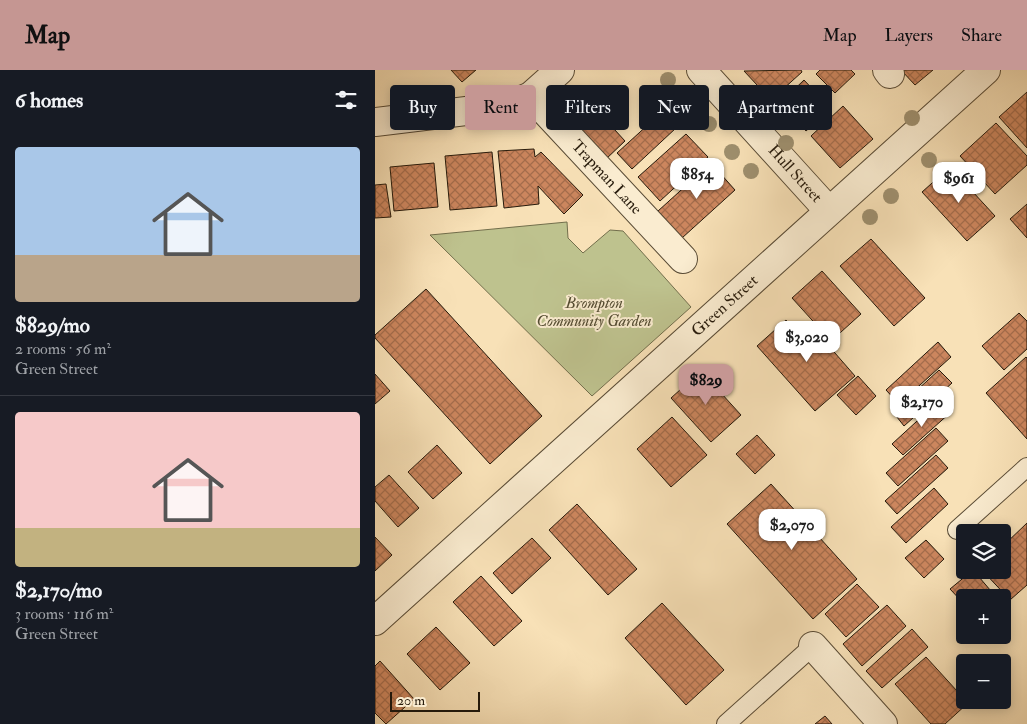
<!DOCTYPE html>
<meta charset="utf-8">
<style>
:root{--surface:#171b24;--page:#20242c;--text:#f1f3f6;--muted:#9ea1a6;--line:#363941;--accent:#c59692}
body{margin:0;font-family:"IM FELL Double Pica",serif;background:var(--page);color:var(--text);height:100vh;display:flex;flex-direction:column;font-size:19px;white-space:nowrap}
*{box-sizing:border-box;margin:0}
p{font-size:16px;color:var(--muted)}
.icon{flex:none;width:28px;height:28px;fill:none;stroke:currentColor;stroke-width:2;stroke-linecap:round;stroke-linejoin:round}
.map{position:relative;flex:1;overflow:hidden}
.side{display:flex;flex-direction:column;background:var(--surface);width:375px}
.side>*{flex:none}
.guide{position:absolute;left:15px;top:15px;width:475px;height:45px;display:flex;gap:10px}
.controls{position:absolute;left:581px;top:454px;display:grid;gap:10px}
.controls a{display:grid;place-items:center;width:55px;height:55px;border-radius:5px;background:var(--surface);box-shadow:0 2px 12px #0003;font-size:25px}
.scale{position:absolute;left:15px;bottom:12px;width:90px;box-sizing:border-box;padding-left:5px;border:2px solid #261a0b;border-top:0;font-size:14px;line-height:18px;white-space:nowrap;color:#261a0b;-webkit-text-stroke:4px #faecd0;paint-order:stroke}
.price{position:absolute;translate:-50% -42px;padding:0 11px;border-radius:10px;background:#fff;color:#222;font-size:16px;line-height:32px;filter:drop-shadow(0 1px 2px #0008)}
.price::after{content:'';position:absolute;left:50%;top:30px;width:15px;height:11px;margin-left:-8px;background:inherit;clip-path:polygon(0 0,100% 0,50% 100%)}
.price.on{background:var(--accent);color:#111}
ul{padding:0;list-style:none}
li{display:grid;align-content:center;gap:10px;height:265px;padding:0 15px}
li+li{border-top:1px solid var(--line)}
li span{display:grid;place-items:center;height:155px;border-radius:5px;color:#555}
li>.icon{margin-inline-start:auto}
span .icon{width:90px;height:90px;fill:#fffc;stroke-width:1}
li b{font-size:21px}
h2{display:flex;justify-content:space-between;align-items:center;height:60px;padding:0 15px;font-size:21px}
.pill{padding:0 18px;border-radius:5px;background:var(--surface);box-shadow:0 2px 12px #0003;font-size:18px;line-height:45px}
.pill.on{background:var(--accent);color:#111}
header{display:flex;align-items:center;gap:30px;box-sizing:border-box;height:70px;padding:0 25px;background:var(--accent);color:#111}
header strong{font-size:24px}
nav{display:flex;gap:28px;margin-inline-start:auto;font-size:18px}
main{display:flex;flex:1;min-height:0}
.map>svg:first-child{display:block}
.green{fill:#bec28e;stroke:#726e4c}
.building{fill:url(#building-cross-hatch);stroke:#261a0b}
.lines{fill:none;stroke-linecap:round;stroke-linejoin:round}
.service-casing{stroke:#5a4c36;stroke-width:20}
.minor-casing{stroke:#5a4c36;stroke-width:30}
.service{stroke:#faecd0;stroke-width:18}
.minor{stroke:#faecd0;stroke-width:28}
.tree{fill:#9e8f6e}
.labels{text-anchor:middle;dominant-baseline:central;stroke-width:4;stroke-linejoin:round;paint-order:stroke}
.street-label{font-size:16px;fill:#261a0b;stroke:#faecd0}
.park-label{font-size:16px;font-style:italic;fill:#544c32;stroke:#faecd0}
</style>
<header>
<strong>Map</strong>
<nav><a>Map</a><a>Layers</a><a>Share</a></nav>
</header>
<main>
<section class="side">
<h2>6 homes<svg class="icon" aria-label="filters" viewBox="0 0 24 24"><path d="M4 7h16M4 17h16"/><circle cx="9" cy="7" r="2"/><circle cx="15" cy="17" r="2"/></svg></h2>
<ul>
<li><span style="background:linear-gradient(#a9c7e8 70%,#b9a48a 0)"><svg class="icon" aria-label="home" viewBox="0 0 24 24"><path d="M3 11l9-7 9 7M6 9v11h12V9"/></svg></span><div><b>$829/mo</b><p>2 rooms · 56 m²</p><p>Green Street</p></div></li>
<li><span style="background:linear-gradient(#f6c9c9 75%,#c2b280 0)"><svg class="icon" aria-label="home" viewBox="0 0 24 24"><path d="M3 11l9-7 9 7M6 9v11h12V9"/></svg></span><div><b>$2,170/mo</b><p>3 rooms · 116 m²</p><p>Green Street</p></div></li>
</ul>
</section>
<div class="map">
<svg width="652" height="654" viewBox="0 0 652 654">
<defs>
<pattern id="building-cross-hatch" width="8" height="8" patternUnits="userSpaceOnUse" patternTransform="scale(1.25)"><rect width="8" height="8" fill="#cc865e"/><path d="M0 0l8 8M0 8l8-8" fill="none" stroke="#a56d4c"/></pattern>
</defs>
<rect width="100%" height="100%" fill="#f8e1b7"/>
<filter id="stains"><feTurbulence type="fractalNoise" baseFrequency=".004" numOctaves="4"/><feColorMatrix values="0 0 0 0 .2 0 0 0 0 .09 0 0 0 0 .02 0 0 0 .5 -.17"/></filter>
<radialGradient id="worn" r=".72"><stop offset=".6" stop-color="#630" stop-opacity="0"/><stop offset="1" stop-color="#630" stop-opacity=".3"/></radialGradient>
<!-- green -->
<polygon class="green" points="192,152 193,168 208,183 235,160 248,161 316,237 217,326 55,165"/>
<!-- building -->
<g class="building">
<polygon points="76,0 101,0 87,12"/>
<polygon points="426,0 427,2 396,30 369,1"/>
<polygon points="445,0 476,0 480,4 460,23 441,4"/>
<polygon points="526,0 558,0 540,15"/>
<polygon points="429,10 456,39 431,61 405,33"/>
<polygon points="652,22 652,78 624,47"/>
<polygon points="208,25 250,71 230,90 188,44"/>
<polygon points="468,36 498,69 465,98 436,66"/>
<polygon points="287,42 301,58 257,99 242,83"/>
<polygon points="621,53 652,86 652,95 620,124 585,86"/>
<polygon points="311,64 333,87 285,131 263,107"/>
<polygon points="159,79 160,87 166,82 208,125 189,144 163,116 164,134 129,138 123,81"/>
<polygon points="117,82 122,136 75,140 70,86"/>
<polygon points="59,93 63,137 19,141 15,97"/>
<polygon points="336,93 360,120 307,168 283,141"/>
<polygon points="575,97 620,146 592,171 547,122"/>
<polygon points="11,114 16,147 0,148 0,115"/>
<polygon points="652,134 652,168 635,149"/>
<polygon points="496,169 550,228 519,256 465,196"/>
<polygon points="447,201 486,244 456,271 417,228"/>
<polygon points="51,219 167,346 115,394 0,268 0,265"/>
<polygon points="644,243 652,251 652,279 629,300 607,276"/>
<polygon points="411,250 422,262 433,252 480,306 440,341 382,276"/>
<polygon points="563,272 576,287 524,334 511,320"/>
<polygon points="651,287 652,288 652,369 611,323"/>
<polygon points="564,300 577,313 529,356 518,342"/>
<polygon points="326,301 366,345 336,372 296,328"/>
<polygon points="0,304 15,321 0,334"/>
<polygon points="483,306 501,326 481,345 462,325"/>
<polygon points="565,330 576,342 528,385 517,374"/>
<polygon points="297,347 332,385 296,417 262,379"/>
<polygon points="561,358 573,371 523,416 511,403"/>
<polygon points="382,365 400,385 380,404 361,384"/>
<polygon points="62,375 87,403 58,429 33,402"/>
<polygon points="561,385 573,398 522,444 510,431"/>
<polygon points="14,405 44,438 23,457 0,431 0,417"/>
<polygon points="396,414 482,509 438,549 352,454"/>
<polygon points="559,418 573,434 531,473 516,457"/>
<polygon points="202,434 262,499 233,525 174,460"/>
<polygon points="652,453 652,515 635,530 607,500 628,500 628,476"/>
<polygon points="0,467 17,485 0,501"/>
<polygon points="157,468 176,488 137,524 118,503"/>
<polygon points="551,470 569,489 549,508 530,488"/>
<polygon points="598,500 622,528 590,528 590,535 575,519"/>
<polygon points="106,506 147,551 119,576 78,532"/>
<polygon points="482,514 504,537 471,567 450,544"/>
<polygon points="287,533 349,600 311,635 250,568"/>
<polygon points="628,533 635,541 628,548"/>
<polygon points="512,535 531,556 487,596 468,574"/>
<polygon points="61,557 95,593 65,620 32,584"/>
<polygon points="537,559 553,577 507,618 491,601"/>
<polygon points="551,587 593,633 570,654 556,654 520,614"/>
<polygon points="5,591 39,629 11,654 0,643 0,596"/>
<polygon points="450,646 457,654 440,654"/>
</g>
<g class="lines">
<defs>
<g id="service">
<polyline points="582,460 652,397"/>
<polyline points="351,654 438,576"/>
</g>
<g id="minor">
<path id="s1" d="M326,0l128,141"/>
<polyline points="512,0 515,4"/>
<path id="s2" d="M156,26l152,163"/>
<polyline points="0,52 132,36 156,26 185,0"/>
<path id="s3" d="M0,551l611,-551"/>
<polyline points="438,576 508,654"/>
</g>
</defs>
<!-- service casing -->
<use href="#service" class="service-casing"/>
<!-- minor casing -->
<use href="#minor" class="minor-casing"/>
<!-- service -->
<use href="#service" class="service"/>
<!-- minor -->
<use href="#minor" class="minor"/>
</g>
<!-- trees -->
<g class="tree">
<circle cx="293" cy="10" r="8"/>
<circle cx="316" cy="33" r="8"/>
<circle cx="537" cy="48" r="8"/>
<circle cx="334" cy="54" r="8"/>
<circle cx="411" cy="73" r="8"/>
<circle cx="357" cy="82" r="8"/>
<circle cx="554" cy="90" r="8"/>
<circle cx="376" cy="101" r="8"/>
<circle cx="516" cy="126" r="8"/>
<circle cx="495" cy="147" r="8"/>
</g>
<g class="labels">
<!-- street labels -->
<g class="street-label">
<text stroke="none"><textPath href="#s1" startOffset="140">Hull Street</textPath></text>
<text stroke="none"><textPath href="#s2" startOffset="111">Trapman Lane</textPath></text>
<text stroke="none"><textPath href="#s3" startOffset="471">Green Street</textPath></text>
</g>
<!-- park labels -->
<g class="park-label">
<text x="219" y="233">Brompton<tspan x="219" dy="18">Community Garden</tspan></text>
</g>
</g>
<rect width="100%" height="100%" filter="url(#stains)"/>
<rect width="100%" height="100%" fill="url(#worn)"/>
</svg>
<div class="controls">
<a><svg class="icon" aria-label="layers" viewBox="0 0 24 24"><path d="M12 4l9 5-9 5-9-5zM3 14l9 5 9-5"/></svg></a>
<a>+</a>
<a>−</a>
</div>
<div class="scale">20 m</div>
<b class="price" style="left:322px;top:130px">$854</b>
<b class="price" style="left:584px;top:134px">$961</b>
<b class="price" style="left:432px;top:293px">$3,020</b>
<b class="price on" style="left:331px;top:336px">$829</b>
<b class="price" style="left:547px;top:358px">$2,170</b>
<b class="price" style="left:417px;top:481px">$2,070</b>
<div class="guide">
<a class="pill">Buy</a>
<a class="pill on">Rent</a>
<a class="pill">Filters</a>
<a class="pill">New</a>
<a class="pill">Apartment</a>
</div>
</div>
</main>
